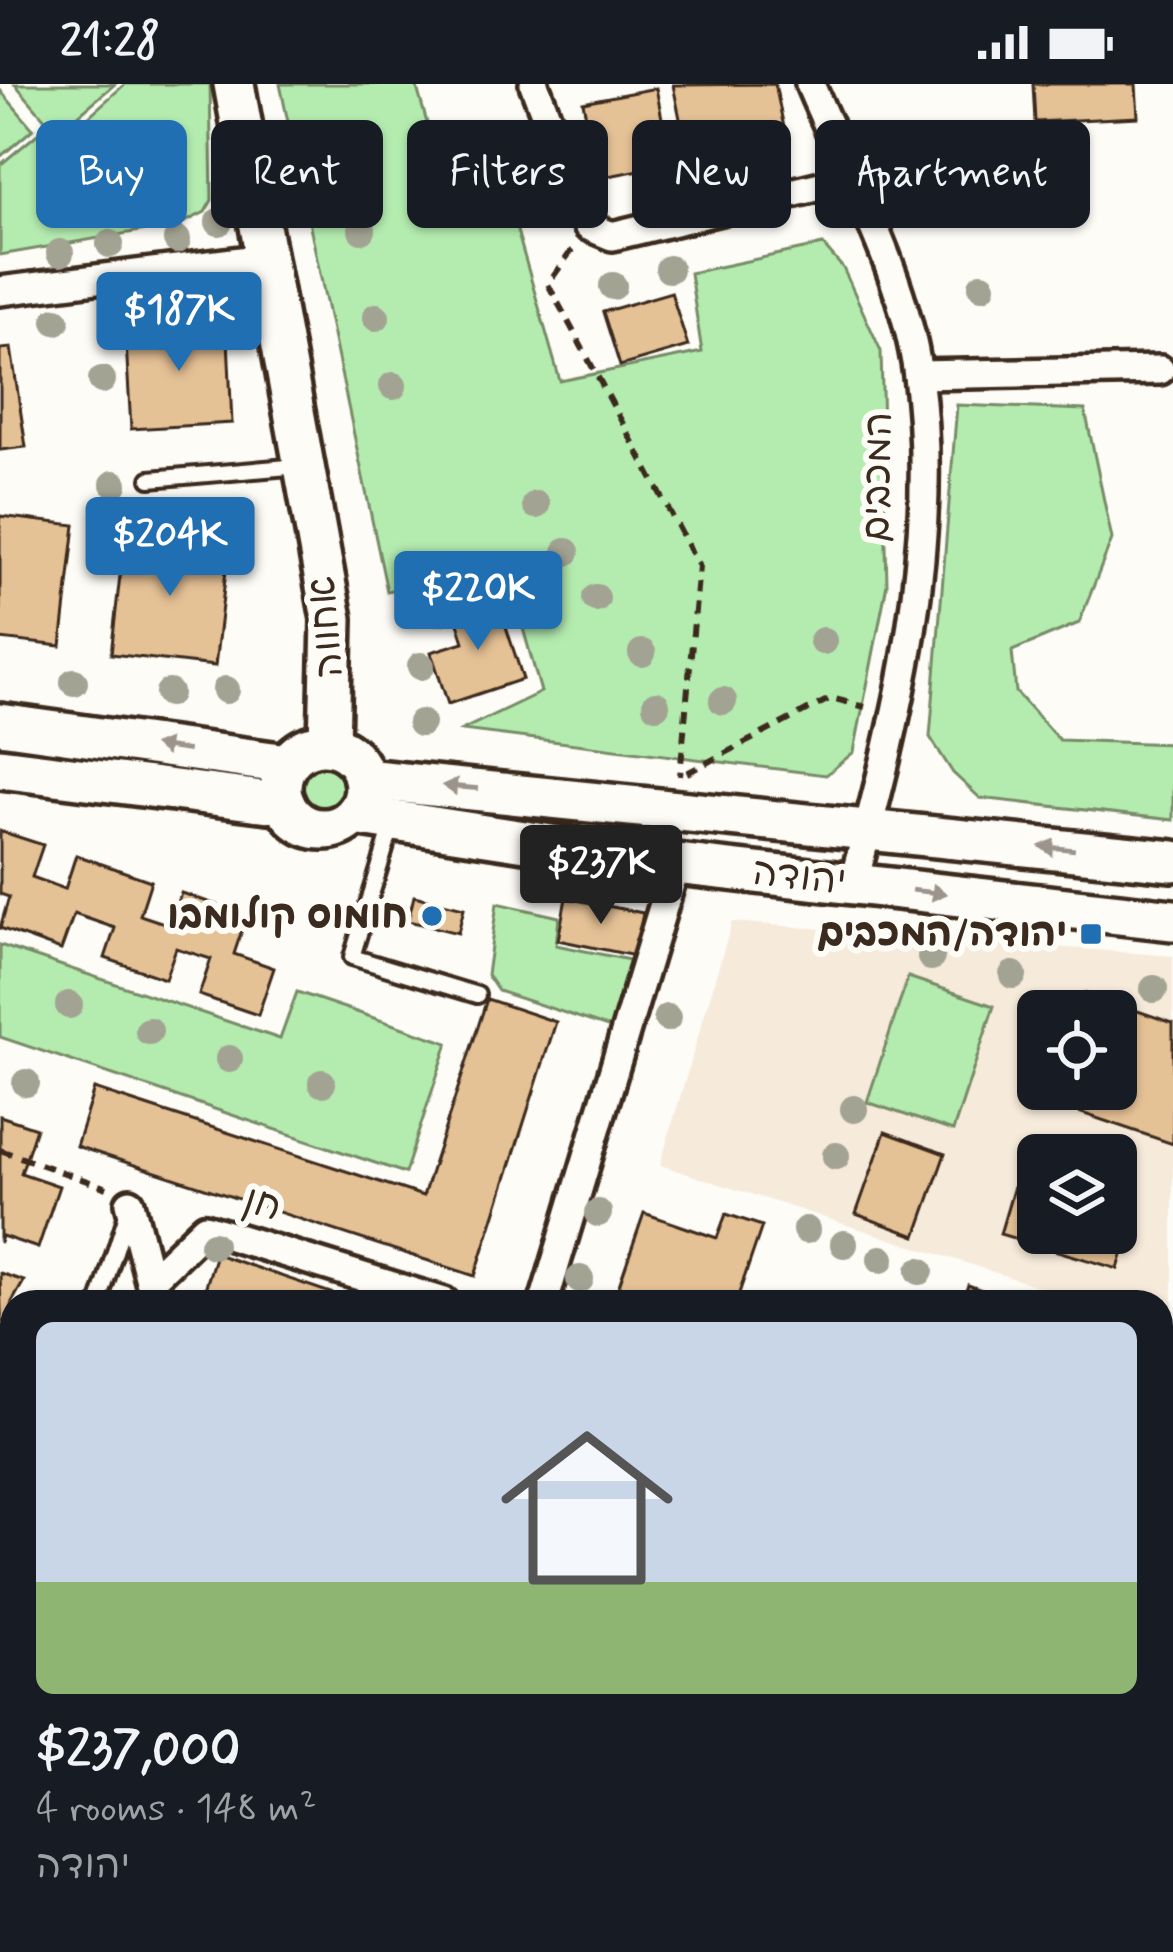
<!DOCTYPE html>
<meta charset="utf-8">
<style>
:root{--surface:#171b24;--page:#20242c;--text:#f1f3f6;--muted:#9ea1a6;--line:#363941;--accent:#1f6fb2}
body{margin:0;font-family:Mynerve,"Playpen Sans Hebrew",sans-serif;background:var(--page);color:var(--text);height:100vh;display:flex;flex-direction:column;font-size:45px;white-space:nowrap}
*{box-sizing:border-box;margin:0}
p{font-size:39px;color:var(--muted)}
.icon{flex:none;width:66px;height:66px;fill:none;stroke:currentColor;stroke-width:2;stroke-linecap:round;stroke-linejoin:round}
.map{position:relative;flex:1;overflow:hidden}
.details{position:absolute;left:0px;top:1206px;width:1173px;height:663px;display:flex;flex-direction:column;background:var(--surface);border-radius:36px 36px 0 0;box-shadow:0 3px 9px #0004}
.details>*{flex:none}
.top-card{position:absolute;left:36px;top:36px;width:1101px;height:108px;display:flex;gap:24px}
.tools{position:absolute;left:1017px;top:906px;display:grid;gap:24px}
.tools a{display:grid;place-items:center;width:120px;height:120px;border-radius:18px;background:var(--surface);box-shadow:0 3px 9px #0004;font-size:60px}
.price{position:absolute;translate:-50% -102px;padding:0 27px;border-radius:12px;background:var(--accent);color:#fff;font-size:39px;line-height:78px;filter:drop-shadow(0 3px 6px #0008)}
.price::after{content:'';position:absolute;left:50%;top:72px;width:36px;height:27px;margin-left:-18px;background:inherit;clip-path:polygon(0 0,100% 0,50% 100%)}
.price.active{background:#222;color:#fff}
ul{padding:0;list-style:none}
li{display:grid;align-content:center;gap:24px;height:636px;padding:0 36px}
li+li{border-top:3px solid var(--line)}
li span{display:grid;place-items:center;height:372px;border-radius:18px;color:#555}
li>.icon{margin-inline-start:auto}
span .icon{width:216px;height:216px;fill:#fffc;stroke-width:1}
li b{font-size:51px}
.tag{padding:0 42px;border-radius:18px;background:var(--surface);box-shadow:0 3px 9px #0004;font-size:42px;line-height:108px}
.tag.active{background:var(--accent);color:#fff}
.status{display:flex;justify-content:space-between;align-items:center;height:84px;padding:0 60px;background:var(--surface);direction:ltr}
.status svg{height:33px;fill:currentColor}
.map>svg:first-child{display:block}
.built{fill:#f6eada;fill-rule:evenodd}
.green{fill:#b4ecb0;stroke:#788b67;stroke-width:3}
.building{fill:#e5c196;stroke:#3b2a1e;stroke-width:3}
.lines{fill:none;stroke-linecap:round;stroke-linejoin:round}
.lane-casing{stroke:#3b2a1e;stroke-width:22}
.street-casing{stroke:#3b2a1e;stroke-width:36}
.secondary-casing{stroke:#3b2a1e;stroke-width:48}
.path{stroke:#3b2a1e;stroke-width:6;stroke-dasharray:12 9;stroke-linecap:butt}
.lane{stroke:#fdfcf7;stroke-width:14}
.street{stroke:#fdfcf7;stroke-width:27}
.secondary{stroke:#fdfcf7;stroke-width:39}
.tree{fill:#a3a393}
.oneway{fill:#9c938a}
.poi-dot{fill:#1f6fb2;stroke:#fdfcf7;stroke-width:4.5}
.labels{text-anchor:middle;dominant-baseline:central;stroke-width:12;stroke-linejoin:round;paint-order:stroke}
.street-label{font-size:39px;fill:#3b2a1e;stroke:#fdfcf7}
.poi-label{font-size:39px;font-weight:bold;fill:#3b2a1e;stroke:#fdfcf7;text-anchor:end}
</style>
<div class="status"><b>21:28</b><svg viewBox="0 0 49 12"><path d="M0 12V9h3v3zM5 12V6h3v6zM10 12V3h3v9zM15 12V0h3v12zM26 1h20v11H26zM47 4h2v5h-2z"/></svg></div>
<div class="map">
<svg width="1173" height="1868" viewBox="0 0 1173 1868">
<rect width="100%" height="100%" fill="#fdfcf7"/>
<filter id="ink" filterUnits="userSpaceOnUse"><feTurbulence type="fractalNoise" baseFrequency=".00833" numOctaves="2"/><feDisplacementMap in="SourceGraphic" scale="24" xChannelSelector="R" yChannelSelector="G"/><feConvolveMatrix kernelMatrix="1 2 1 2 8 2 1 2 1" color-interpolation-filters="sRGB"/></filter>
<g filter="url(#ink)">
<!-- built -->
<path class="built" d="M732,838l441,34v374l-12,-4v-24h-74l-427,-137zM1038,927h78v78h-78zM1038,1071h78v78h-78z"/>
<!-- green -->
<g class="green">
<polygon points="15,0 115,0 57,49"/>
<polygon points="125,0 210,0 212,116 205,128 181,140 0,171 0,81 41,47 61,57"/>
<polygon points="280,0 416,0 455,138 514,136 560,297 702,268 690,189 823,161 843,184 881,267 887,500 854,668 826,691 462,646 541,608 506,484 387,507"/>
<polygon points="0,6 33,45 0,73"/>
<polygon points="957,321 1085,326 1112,455 1079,539 1012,567 1016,608 1059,656 1173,660 1173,736 980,714 953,689 930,653"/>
<circle cx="323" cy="703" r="31"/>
<polygon points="497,819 559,833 556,861 634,877 617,946 498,907 487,891"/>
<polygon points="0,861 280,955 297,908 448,959 405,1089 0,953"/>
<polygon points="908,893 994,922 953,1047 867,1018"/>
</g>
<!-- building -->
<g class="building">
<polygon points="775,0 787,58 689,78 673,1"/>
<polygon points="1033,0 1136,0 1138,33 1035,38"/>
<polygon points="656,4 671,80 598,94 583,18"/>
<polygon points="499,40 518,110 476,121 457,52"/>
<polygon points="671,208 688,262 620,282 603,228"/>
<polygon points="227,235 232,339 131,345 125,241"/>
<polygon points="11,264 26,363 0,366 0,265"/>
<polygon points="0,432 75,441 61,562 0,555"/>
<polygon points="125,448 229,460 215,582 111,570"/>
<polygon points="495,509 523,595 448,620 431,568 464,558 453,523"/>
<polygon points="0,747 43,761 32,793 65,805 76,771 151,797 140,831 170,841 181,809 247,831 234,870 274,884 258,931 199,911 211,875 176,864 165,895 105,874 115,844 74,830 61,866 0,844 9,813 0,810"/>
<polygon points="414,812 464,824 458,849 408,837"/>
<polygon points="566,814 643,829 635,872 558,856"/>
<polygon points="1085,909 1173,939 1173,1060 1049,1018 1053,1005 1116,1005 1116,927 1079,927"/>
<polygon points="487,915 556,938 475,1192 76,1062 94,1005 423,1112"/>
<polygon points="0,1032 36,1044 21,1089 59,1102 38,1164 2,1152 0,1159"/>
<polygon points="885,1048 945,1070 916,1152 856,1130"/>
<polygon points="1015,1099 1038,1106 1038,1149 1116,1149 1116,1129 1133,1134 1118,1185 1000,1150"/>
<polygon points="644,1129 717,1154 726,1130 762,1142 736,1218 657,1218 618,1204"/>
<polygon points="216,1170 357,1218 201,1218"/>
<polygon points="0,1189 24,1197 12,1218 2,1263"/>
<polygon points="968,1201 1014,1218 962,1218"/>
<polygon points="1161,1274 1173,1278 1173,1408 1161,1403"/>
<polygon points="0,1832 12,1836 12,1857 70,1857 100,1868 0,1868"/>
<polygon points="1161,1847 1173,1851 1173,1868 1076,1868 1080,1857 1161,1857"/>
<polygon points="788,1857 858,1857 853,1868 818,1868"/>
<polygon points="892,1857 1022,1857 1018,1868 888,1868"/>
</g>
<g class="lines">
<defs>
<g id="lane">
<polyline points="150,395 300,382"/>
<polyline points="393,739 352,873 477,911"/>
<polyline points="99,1218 127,1130"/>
<polyline points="0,1525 12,1488"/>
</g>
<g id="street">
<polyline points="534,0 588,142 612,152 850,95"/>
<path d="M810,0c39,93 95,191 108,292 23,168 -21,348 -65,508"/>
<polyline points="0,207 265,174"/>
<polyline points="918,291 1160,286"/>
<polyline points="130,1119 150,1197 205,1144 444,1218"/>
<polyline points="544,1218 676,780"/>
<polyline points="1161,1459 1173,1463"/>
<polyline points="208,1868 212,1857"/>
</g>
<g id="secondary">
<polyline points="234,0 332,535 329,661"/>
<polyline points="0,640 287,680"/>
<circle cx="323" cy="703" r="42"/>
<polyline points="0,684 285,720"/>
<polyline points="364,695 1173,777"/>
<polyline points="355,731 676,780 1173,836"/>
<polyline points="0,1689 12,1693"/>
<polyline points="0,1755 12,1760"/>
<polyline points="296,1857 328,1868"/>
<polyline points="489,1857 521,1868"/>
</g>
</defs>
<!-- lane casing -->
<use href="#lane" class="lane-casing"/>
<!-- street casing -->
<use href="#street" class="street-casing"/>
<!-- secondary casing -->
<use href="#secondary" class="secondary-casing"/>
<!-- path -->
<g class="path">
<polyline points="572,166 548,200 699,482 680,692"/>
<polyline points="687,689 831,614 865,623"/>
<polyline points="0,1066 107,1104"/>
<polyline points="1161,1660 1173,1665"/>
<polyline points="1161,1823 1173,1827"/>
<polyline points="718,1868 722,1857"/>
<polyline points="872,1868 876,1857"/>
</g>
<!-- lane -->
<use href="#lane" class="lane"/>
<!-- street -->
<use href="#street" class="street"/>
<!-- secondary -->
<use href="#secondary" class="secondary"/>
</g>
<!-- trees -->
<g class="tree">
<circle cx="359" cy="82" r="14"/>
<circle cx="219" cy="138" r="14"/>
<circle cx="362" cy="146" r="14"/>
<circle cx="177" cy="156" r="14"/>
<circle cx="110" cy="160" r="14"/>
<circle cx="60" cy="169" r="14"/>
<circle cx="669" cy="185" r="14"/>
<circle cx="613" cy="202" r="14"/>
<circle cx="982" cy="202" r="14"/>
<circle cx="115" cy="228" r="14"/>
<circle cx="376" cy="233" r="14"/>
<circle cx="56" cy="237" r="14"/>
<circle cx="102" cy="296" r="14"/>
<circle cx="393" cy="302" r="14"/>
<circle cx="114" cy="400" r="14"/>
<circle cx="536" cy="421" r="14"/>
<circle cx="566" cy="468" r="14"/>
<circle cx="596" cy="514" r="14"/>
<circle cx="439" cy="528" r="14"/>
<circle cx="823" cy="557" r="14"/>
<circle cx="642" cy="569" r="14"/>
<circle cx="421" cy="582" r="14"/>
<circle cx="74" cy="598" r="14"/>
<circle cx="226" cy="606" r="14"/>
<circle cx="169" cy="609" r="14"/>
<circle cx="723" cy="617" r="14"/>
<circle cx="656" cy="621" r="14"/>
<circle cx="421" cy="639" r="14"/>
<circle cx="931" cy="873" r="14"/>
<circle cx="1013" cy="891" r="14"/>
<circle cx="1154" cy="905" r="14"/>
<circle cx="69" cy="921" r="14"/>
<circle cx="667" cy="934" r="14"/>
<circle cx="149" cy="947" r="14"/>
<circle cx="229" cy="975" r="14"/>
<circle cx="26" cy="999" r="14"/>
<circle cx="322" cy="999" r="14"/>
<circle cx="854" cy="1025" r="14"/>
<circle cx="836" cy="1072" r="14"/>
<circle cx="598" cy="1129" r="14"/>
<circle cx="806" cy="1146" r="14"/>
<circle cx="844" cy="1160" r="14"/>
<circle cx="213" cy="1161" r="14"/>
<circle cx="881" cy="1175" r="14"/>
<circle cx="920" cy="1187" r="14"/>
<circle cx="580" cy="1195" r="14"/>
</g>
<!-- one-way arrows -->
<defs><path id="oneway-solid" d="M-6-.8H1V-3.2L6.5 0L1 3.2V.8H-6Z" transform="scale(3)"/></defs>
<g class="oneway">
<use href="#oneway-solid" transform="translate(171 664) rotate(-172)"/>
<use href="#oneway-solid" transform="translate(460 703) rotate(-175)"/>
<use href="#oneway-solid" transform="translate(1057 764) rotate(-174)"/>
<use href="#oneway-solid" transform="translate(929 808) rotate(6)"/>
</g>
</g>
<!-- markers -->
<g class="poi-dot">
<circle cx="432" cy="832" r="12"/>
<rect x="1079" y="838" width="24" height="24" rx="6"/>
</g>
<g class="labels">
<!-- street labels -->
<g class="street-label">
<text transform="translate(879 393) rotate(-89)">המכבים</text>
<text transform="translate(327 543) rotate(-95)">אחווה</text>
<text transform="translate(799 794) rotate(6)">יהודה</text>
<text transform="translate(262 1121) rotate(17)">חן</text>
</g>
<!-- poi labels -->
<g class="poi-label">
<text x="408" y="832">חומוס קולומבו</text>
<text x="1067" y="850">יהודה/המכבים</text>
</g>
</g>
</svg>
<div class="tools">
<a><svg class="icon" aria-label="locate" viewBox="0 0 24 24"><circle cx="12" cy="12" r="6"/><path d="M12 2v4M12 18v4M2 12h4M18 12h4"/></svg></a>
<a><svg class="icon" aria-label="layers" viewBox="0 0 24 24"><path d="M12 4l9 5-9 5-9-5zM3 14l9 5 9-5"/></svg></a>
</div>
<b class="price" style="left:179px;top:290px">$187K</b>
<b class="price" style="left:170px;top:515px">$204K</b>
<b class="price" style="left:478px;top:569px">$220K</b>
<b class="price active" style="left:601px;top:843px">$237K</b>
<div class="top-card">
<a class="tag active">Buy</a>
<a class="tag">Rent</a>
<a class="tag">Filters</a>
<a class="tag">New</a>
<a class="tag">Apartment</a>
</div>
<section class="details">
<ul>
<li><span style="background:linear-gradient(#c9d6e8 70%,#8fb573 0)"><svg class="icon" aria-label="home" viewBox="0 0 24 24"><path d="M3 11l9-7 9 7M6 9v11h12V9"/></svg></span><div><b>$237,000</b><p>4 rooms · 148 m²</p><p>יהודה</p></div></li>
</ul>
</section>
</div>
